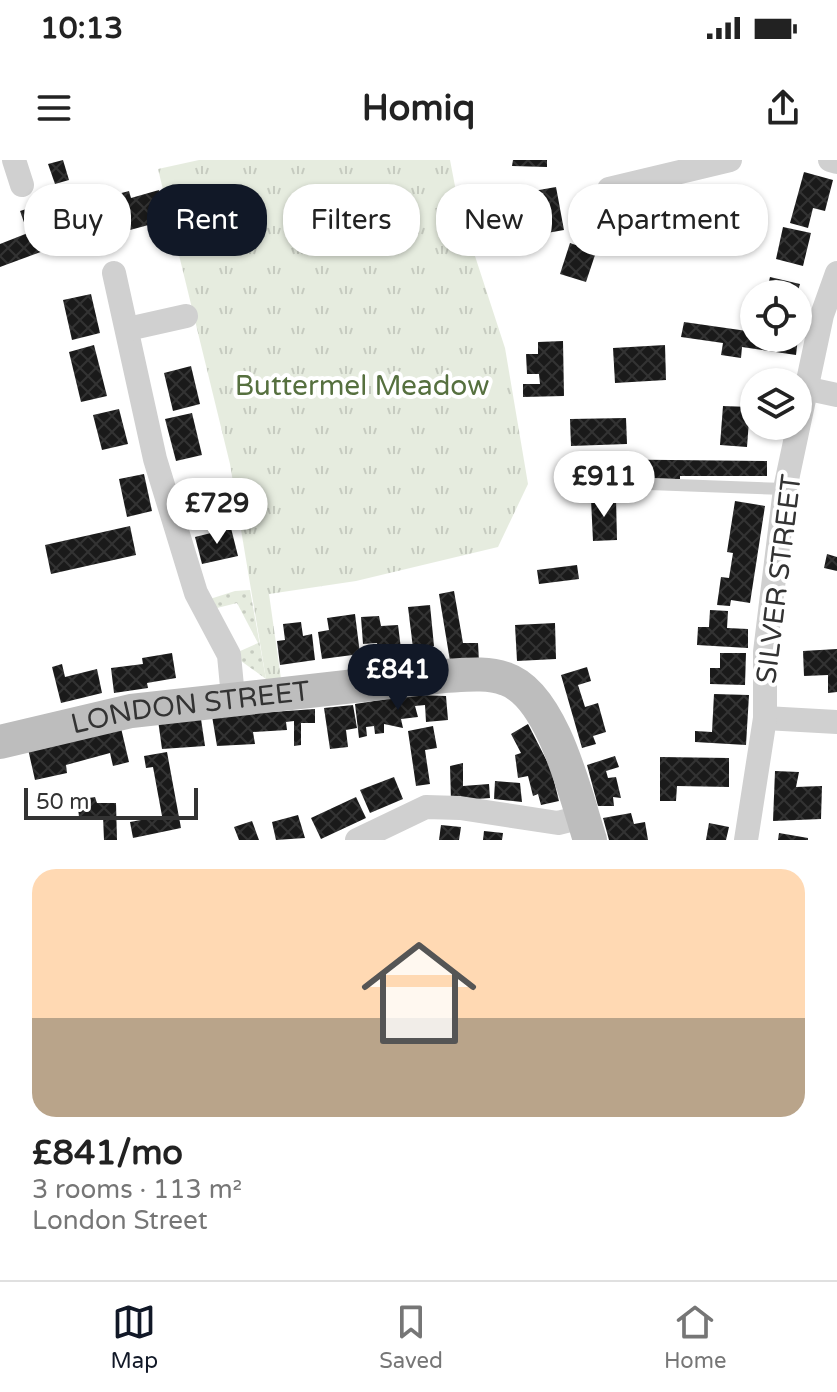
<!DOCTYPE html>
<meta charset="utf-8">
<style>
:root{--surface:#fff;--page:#f6f6f6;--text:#222;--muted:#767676;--line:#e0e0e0;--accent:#111827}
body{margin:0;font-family:"Varela Round",sans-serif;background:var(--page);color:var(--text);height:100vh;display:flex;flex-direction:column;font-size:30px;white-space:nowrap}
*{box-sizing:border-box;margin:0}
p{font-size:26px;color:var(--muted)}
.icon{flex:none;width:44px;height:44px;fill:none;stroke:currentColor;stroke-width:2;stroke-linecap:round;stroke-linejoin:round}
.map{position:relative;height:680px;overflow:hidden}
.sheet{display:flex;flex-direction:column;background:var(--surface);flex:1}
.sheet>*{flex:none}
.guide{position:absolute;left:24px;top:24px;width:790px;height:72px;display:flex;gap:16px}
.buttons{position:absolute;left:740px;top:120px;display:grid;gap:16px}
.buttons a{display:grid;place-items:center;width:72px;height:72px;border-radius:50%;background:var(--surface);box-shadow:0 2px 6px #0004;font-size:40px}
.scale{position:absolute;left:24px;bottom:20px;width:174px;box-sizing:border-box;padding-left:8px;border:4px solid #333;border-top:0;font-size:22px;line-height:28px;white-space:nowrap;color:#333;-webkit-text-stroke:6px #fff;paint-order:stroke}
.price{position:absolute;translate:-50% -68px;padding:0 18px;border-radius:28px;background:#fff;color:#222;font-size:26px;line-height:52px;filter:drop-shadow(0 2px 4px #0008)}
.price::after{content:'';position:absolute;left:50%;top:48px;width:24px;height:18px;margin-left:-12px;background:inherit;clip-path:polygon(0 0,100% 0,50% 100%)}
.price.selected{background:var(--accent);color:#fff}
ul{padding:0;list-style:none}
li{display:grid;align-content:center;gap:16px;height:424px;padding:0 32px}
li+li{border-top:2px solid var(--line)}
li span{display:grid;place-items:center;height:248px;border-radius:24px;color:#555}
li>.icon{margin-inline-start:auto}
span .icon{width:144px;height:144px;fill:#fffc;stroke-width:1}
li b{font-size:34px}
.pill{padding:0 28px;border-radius:32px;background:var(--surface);box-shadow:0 2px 6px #0004;font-size:28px;line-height:72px}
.pill.selected{background:var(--accent);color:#fff}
.status{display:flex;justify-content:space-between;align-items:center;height:56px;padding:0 40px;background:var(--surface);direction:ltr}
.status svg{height:22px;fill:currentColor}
header{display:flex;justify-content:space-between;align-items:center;height:104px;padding:0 32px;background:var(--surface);font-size:36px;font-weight:700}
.menu{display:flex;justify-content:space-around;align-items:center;height:112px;border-top:2px solid var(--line);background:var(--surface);font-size:22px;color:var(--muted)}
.menu a{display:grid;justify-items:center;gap:4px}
.menu .selected{color:var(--accent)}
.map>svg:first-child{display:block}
.grass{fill:url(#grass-dots)}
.park{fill:url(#park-tufts)}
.building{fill:url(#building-cross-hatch)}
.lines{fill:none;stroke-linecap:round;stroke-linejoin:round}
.lane{stroke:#d0d0d0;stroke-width:12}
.street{stroke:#d0d0d0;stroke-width:24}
.secondary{stroke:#bdbdbd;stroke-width:34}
.labels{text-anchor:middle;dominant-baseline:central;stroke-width:8;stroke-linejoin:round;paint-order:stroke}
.park-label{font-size:28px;fill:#56703f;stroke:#fff}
.street-label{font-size:28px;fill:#333;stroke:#fff}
</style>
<div class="status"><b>10:13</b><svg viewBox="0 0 49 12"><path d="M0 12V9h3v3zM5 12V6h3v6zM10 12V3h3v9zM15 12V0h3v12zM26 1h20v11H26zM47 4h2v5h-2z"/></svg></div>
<header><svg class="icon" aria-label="menu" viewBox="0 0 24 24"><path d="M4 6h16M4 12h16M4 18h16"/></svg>Homiq<svg class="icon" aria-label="share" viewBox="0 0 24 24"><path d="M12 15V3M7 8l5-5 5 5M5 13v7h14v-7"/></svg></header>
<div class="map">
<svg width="837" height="680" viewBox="0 0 837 680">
<defs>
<pattern id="grass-dots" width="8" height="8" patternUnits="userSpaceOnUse" patternTransform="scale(2)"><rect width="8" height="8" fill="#e6ecdf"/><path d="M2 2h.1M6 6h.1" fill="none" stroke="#c6cbc0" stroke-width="1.8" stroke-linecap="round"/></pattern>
<pattern id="park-tufts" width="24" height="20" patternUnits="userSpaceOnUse" patternTransform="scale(2)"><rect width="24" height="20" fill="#e6ecdf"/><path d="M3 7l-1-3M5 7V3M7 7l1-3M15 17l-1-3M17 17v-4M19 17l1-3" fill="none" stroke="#c6cbc0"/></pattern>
<pattern id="building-cross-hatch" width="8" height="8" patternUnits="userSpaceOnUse" patternTransform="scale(2)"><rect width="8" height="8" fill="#1a1a1a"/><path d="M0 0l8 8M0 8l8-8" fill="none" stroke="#333"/></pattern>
</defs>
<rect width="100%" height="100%" fill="#fff"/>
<!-- grass -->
<polygon class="grass" points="250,430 266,519 241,501 238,492 258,483 237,443 217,448 210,439 235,431"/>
<!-- park -->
<polygon class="park" points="199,0 450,0 459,47 505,188 528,324 498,387 356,421 269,434 281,519 266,519 230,304 158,9"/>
<!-- building -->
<g class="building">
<polygon points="63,0 69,20 55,24 48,4"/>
<polygon points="513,0 547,0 547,7 512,6"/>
<polygon points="804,12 833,20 825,51 813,48 808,68 790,63"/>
<polygon points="556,27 564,70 530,76 522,33"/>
<polygon points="159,30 167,60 130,70 128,61 91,70 84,43 129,31 131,38"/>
<polygon points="71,35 78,57 48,67 46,62 26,68 20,51"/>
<polygon points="707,39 734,48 722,83 681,70 689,45 704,50"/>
<polygon points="633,52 664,62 653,96 622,86"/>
<polygon points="783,67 811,73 803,106 776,99"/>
<polygon points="38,69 46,90 0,107 0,84"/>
<polygon points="570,83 596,92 586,122 560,114"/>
<polygon points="770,117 800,124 797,134 766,134"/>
<polygon points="91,134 100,173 72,180 63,140"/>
<polygon points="684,162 754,172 754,178 798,178 796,195 742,187 741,198 721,195 723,183 681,177"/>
<polygon points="563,181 564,236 523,237 523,224 540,224 539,214 527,214 526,194 538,194 538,182"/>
<polygon points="94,185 107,236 81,242 69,192"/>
<polygon points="665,185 666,220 615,223 613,188"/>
<polygon points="191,206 200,244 173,251 164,213"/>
<polygon points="723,246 750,247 747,287 720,285"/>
<polygon points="119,249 128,284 102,290 93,255"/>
<polygon points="192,253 202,295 176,301 165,259"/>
<polygon points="626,258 627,284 571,286 570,259"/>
<polygon points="577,299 767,301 767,316 680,316 680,319 631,318 631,323 590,323 590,340 577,340"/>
<polygon points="144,314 152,351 127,357 119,319"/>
<polygon points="616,338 617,380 593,381 591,339"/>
<polygon points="735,341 765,346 750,443 731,440 730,446 717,445 721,417 729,418 733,393 727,392"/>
<polygon points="130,366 136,395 51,414 45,385"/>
<polygon points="231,368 238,396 202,404 195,377"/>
<polygon points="827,394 837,397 837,411 824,408"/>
<polygon points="577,405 579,419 539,424 537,410"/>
<polygon points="454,431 463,483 478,483 479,501 450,501 439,434"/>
<polygon points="430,445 434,486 413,488 408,447"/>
<polygon points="710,450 728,451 727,468 748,469 748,488 697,485 698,467 709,467"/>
<polygon points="355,454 360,494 322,499 318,472 329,470 327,458"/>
<polygon points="379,456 381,466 398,465 401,489 378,492 377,483 363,484 361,457"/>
<polygon points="301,462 303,476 312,474 315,500 280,505 277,481 285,480 283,464"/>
<polygon points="555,463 556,499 517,501 515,465"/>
<polygon points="837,489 837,532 828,533 828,515 804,516 803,491"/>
<polygon points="172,493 176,518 147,523 148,528 114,533 111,508 143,504 142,498"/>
<polygon points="720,493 746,493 745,525 710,524 710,508 720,508"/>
<polygon points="62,504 65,517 97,509 102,533 61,543 52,507"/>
<polygon points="587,507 591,521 578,525 585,547 598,543 606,572 593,576 596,584 582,588 561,515"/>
<polygon points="714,534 749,535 746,585 695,582 695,571 712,572"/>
<polygon points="413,535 446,536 448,560 426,562 425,545 415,546 418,557 401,559 403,568 384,564 384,573 375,574 374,566 366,567 367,576 359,578 355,544"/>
<polygon points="353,545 357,568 346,570 348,587 330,589 324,548"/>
<polygon points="315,549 315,563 301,563 301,585 294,586 294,561 286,562 287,570 253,572 255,584 217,586 212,556"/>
<polygon points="201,559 205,586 162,589 158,560"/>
<polygon points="528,564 551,609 559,641 541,645 538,634 533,636 528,616 518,618 515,595 521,593 511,574"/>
<polygon points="433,566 437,588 425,590 430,624 416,626 408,571"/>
<polygon points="121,568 129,602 113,606 110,593 66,605 67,613 35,620 28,589"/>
<polygon points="167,592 181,668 133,678 130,662 162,656 153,607 146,608 144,596"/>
<polygon points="615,596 619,607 606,611 608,618 616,617 621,638 613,637 614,646 598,646 587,605"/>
<polygon points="660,597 729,598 729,627 677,626 676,641 660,641"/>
<polygon points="463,603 463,626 489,624 490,638 451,641 450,606"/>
<polygon points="775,611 799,612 796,627 822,626 821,659 773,661"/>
<polygon points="394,617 403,639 370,653 360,630"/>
<polygon points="495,621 520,623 522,642 494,639"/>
<polygon points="95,637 97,643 116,643 117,680 104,680 103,656 79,657 77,640"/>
<polygon points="356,637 366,658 321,679 311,658"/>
<polygon points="631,653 634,664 645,662 648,680 609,680 603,658"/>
<polygon points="298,655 305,678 276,680 272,662"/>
<polygon points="252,661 259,680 239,680 234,667"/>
<polygon points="709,663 729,667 726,680 706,680"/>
<polygon points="441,665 461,667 459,680 439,680"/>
<polygon points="484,671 503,673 502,680 483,680"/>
<polygon points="779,673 808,678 808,680 778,680"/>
</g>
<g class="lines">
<!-- lane -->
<polyline class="lane" points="649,324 785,329"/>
<!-- street -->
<g class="street">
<polyline points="14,0 22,25"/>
<polyline points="830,0 837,2"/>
<polyline points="609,29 730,0"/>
<polyline points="114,113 155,299 196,433 229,495 233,537"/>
<polyline points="128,169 186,156"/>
<polyline points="809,229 837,235"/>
<polyline points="765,558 837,562"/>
<polyline points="357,680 426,647 460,648 558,663 582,657"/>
<polyline points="746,680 765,558 765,492 785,329 822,155 837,113"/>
</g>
<!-- secondary -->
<path class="secondary" id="s1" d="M0,582l131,-31 313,-35c20,-1 43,-4 62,3 47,16 70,118 84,161"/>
</g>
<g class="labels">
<!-- park labels -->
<g class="park-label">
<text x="362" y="226">Buttermel Meadow</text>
</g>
<!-- street labels -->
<g class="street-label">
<text transform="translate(779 419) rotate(-83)">SILVER STREET</text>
<text stroke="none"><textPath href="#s1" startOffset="194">LONDON STREET</textPath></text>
</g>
</g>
</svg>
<div class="buttons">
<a><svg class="icon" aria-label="locate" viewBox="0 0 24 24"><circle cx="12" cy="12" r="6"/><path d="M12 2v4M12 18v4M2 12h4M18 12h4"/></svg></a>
<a><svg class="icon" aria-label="layers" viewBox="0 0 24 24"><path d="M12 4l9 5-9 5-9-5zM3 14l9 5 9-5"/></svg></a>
</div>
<div class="scale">50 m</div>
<b class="price" style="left:604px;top:359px">£911</b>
<b class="price" style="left:217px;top:386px">£729</b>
<b class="price selected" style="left:398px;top:552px">£841</b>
<div class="guide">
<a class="pill">Buy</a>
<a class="pill selected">Rent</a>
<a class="pill">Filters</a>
<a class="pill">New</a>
<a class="pill">Apartment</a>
</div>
</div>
<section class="sheet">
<ul>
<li><span style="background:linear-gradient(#ffd9b3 60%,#b9a48a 0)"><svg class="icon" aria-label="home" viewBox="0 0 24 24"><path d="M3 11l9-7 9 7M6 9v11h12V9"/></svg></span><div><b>£841/mo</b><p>3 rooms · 113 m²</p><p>London Street</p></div></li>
</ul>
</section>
<nav class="menu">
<a class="selected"><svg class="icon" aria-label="map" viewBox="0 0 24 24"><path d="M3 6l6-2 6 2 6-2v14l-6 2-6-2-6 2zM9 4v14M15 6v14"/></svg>Map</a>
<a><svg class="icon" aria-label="saved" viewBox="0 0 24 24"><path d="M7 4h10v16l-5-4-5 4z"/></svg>Saved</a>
<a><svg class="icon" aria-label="home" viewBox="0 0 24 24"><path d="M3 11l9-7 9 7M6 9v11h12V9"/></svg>Home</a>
</nav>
